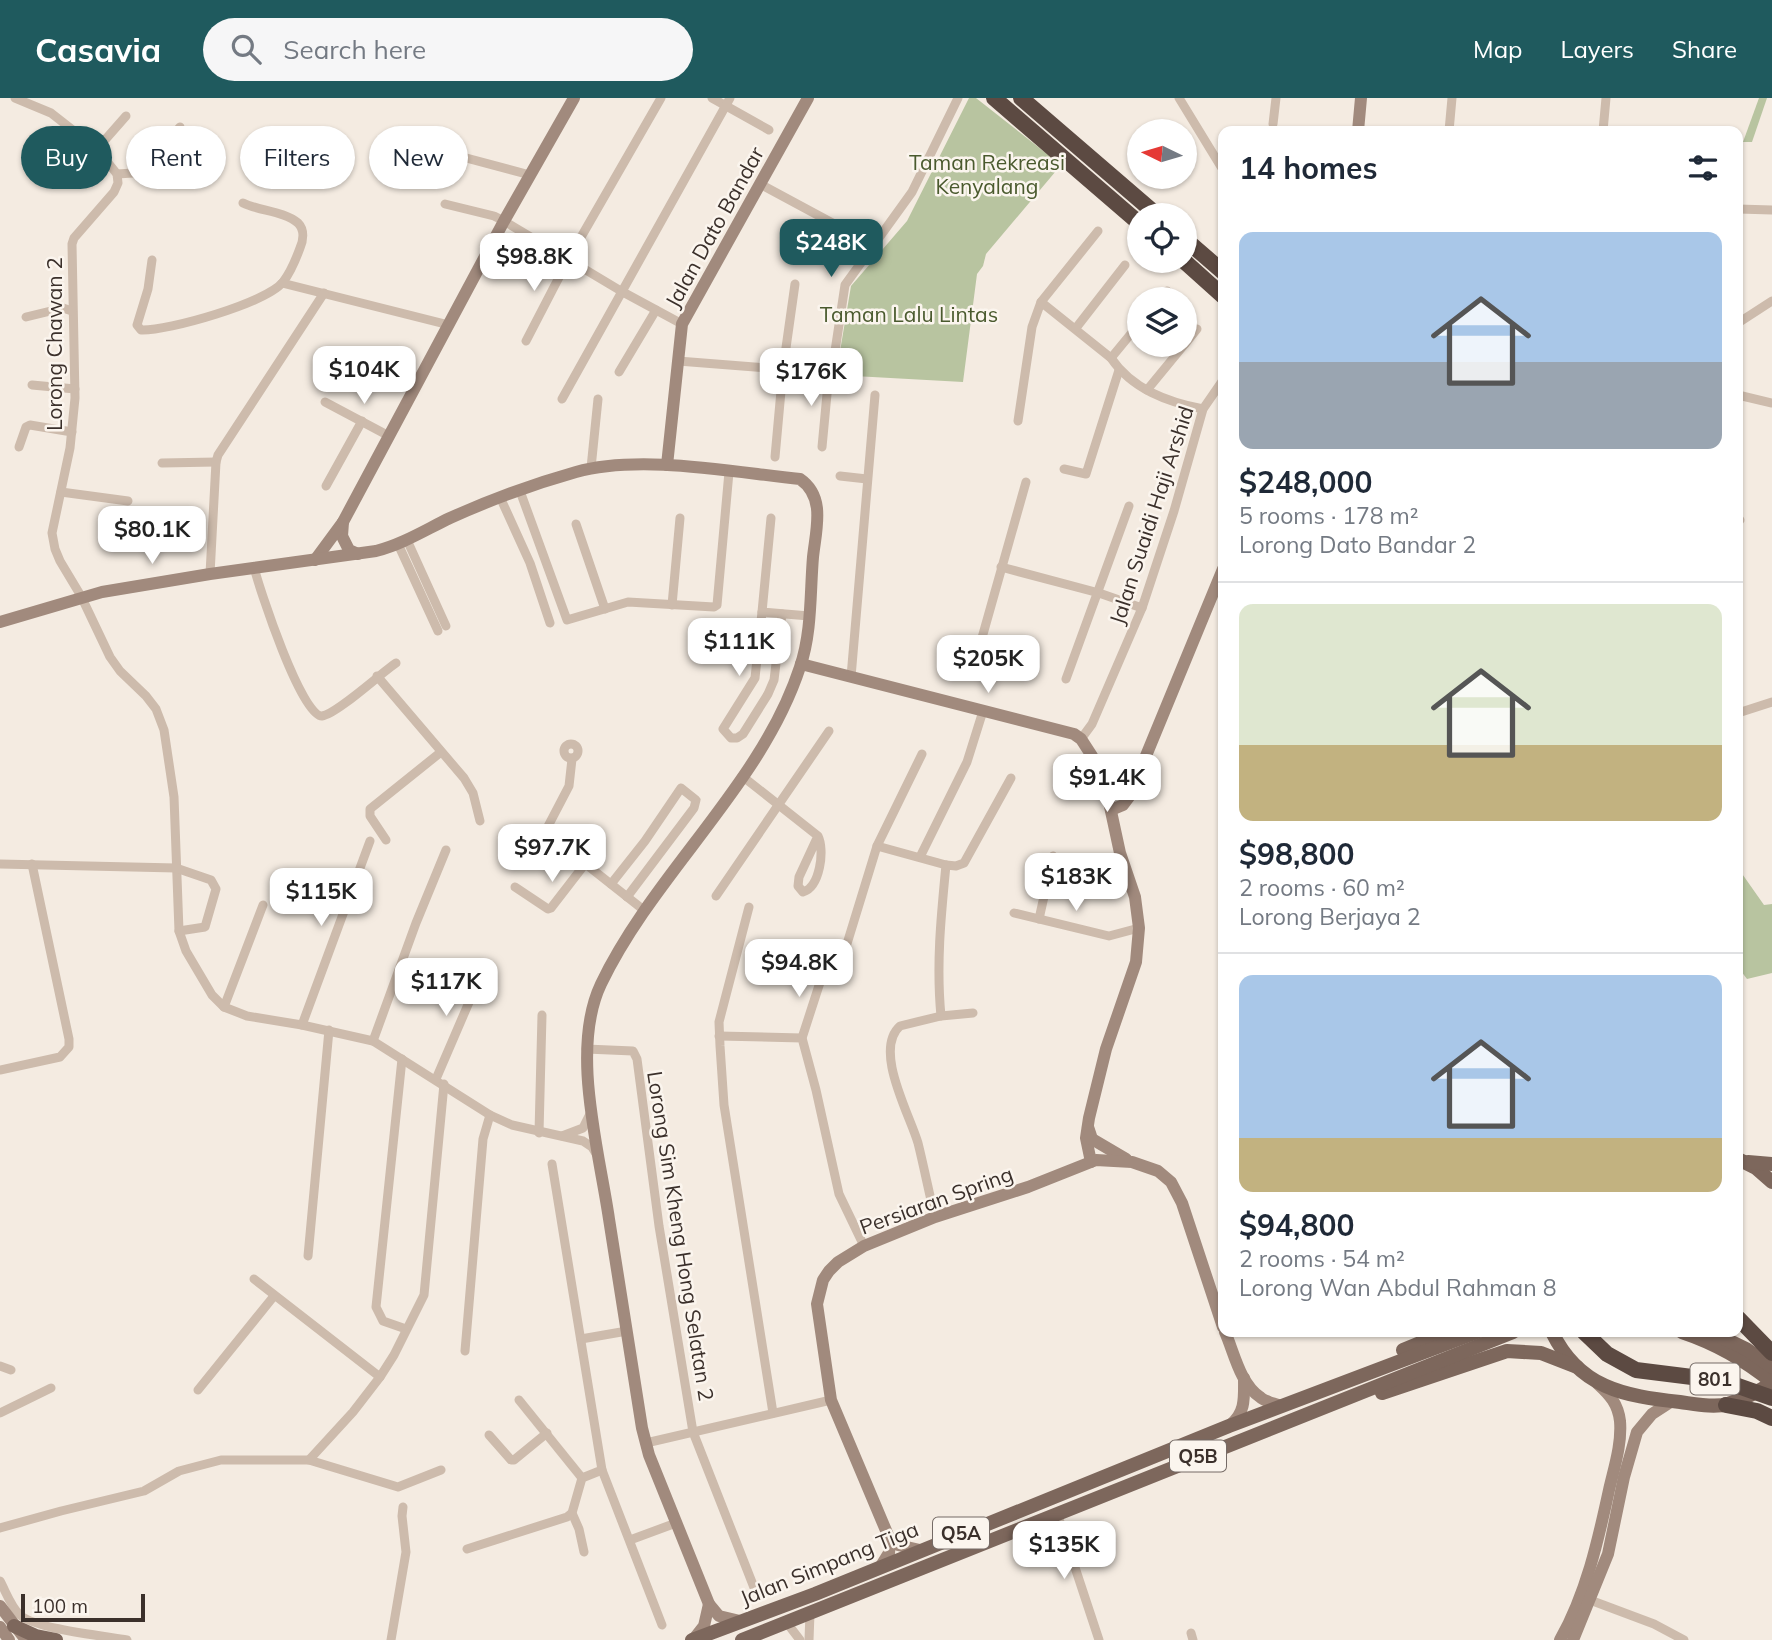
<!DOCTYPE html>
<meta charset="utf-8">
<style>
:root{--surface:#fff;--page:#f6f6f7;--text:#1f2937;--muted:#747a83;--line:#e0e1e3;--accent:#1f5a5e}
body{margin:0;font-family:Mulish,sans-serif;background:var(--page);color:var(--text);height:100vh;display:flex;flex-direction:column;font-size:26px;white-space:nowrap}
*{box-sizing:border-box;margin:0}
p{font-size:23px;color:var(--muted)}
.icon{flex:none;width:38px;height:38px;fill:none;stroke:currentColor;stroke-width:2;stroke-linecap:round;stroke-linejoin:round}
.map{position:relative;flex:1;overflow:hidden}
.details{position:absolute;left:1218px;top:28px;width:525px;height:1211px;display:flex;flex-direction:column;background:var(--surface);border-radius:14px;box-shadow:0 2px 5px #0004}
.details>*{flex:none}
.top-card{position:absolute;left:21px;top:28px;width:665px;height:63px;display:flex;gap:14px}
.needle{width:46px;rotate:275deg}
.controls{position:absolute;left:1127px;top:21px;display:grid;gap:14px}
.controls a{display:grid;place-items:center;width:70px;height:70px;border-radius:50%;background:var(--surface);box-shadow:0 2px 5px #0004;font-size:35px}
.scale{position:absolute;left:21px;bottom:18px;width:124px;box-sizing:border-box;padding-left:7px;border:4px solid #3b302b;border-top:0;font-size:19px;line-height:24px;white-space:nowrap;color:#3b302b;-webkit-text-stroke:5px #fbf5ee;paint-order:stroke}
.price{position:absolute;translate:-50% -60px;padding:0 16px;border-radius:14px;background:#fff;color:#222;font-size:23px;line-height:46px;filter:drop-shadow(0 2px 4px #0008)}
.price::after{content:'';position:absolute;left:50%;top:42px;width:21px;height:16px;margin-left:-10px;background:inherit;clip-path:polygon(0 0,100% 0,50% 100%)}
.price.selected{background:var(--accent);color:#fff}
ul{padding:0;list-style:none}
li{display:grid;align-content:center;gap:14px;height:371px;padding:0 21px}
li+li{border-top:2px solid var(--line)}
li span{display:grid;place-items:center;height:217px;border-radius:14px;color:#555}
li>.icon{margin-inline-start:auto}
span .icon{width:126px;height:126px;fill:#fffc;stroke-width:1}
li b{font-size:30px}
h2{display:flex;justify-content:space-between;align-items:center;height:84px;padding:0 21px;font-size:30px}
.pill{padding:0 24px;border-radius:32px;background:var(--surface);box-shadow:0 2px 5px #0004;font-size:24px;line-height:63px}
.pill.selected{background:var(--accent);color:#fff}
header{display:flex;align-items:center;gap:42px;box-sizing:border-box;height:98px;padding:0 35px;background:var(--accent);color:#fff}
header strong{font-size:33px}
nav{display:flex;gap:38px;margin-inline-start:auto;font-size:24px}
.search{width:490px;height:63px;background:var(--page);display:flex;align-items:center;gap:18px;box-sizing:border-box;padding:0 24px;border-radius:38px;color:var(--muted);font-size:26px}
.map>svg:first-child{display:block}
.green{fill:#b8c4a0}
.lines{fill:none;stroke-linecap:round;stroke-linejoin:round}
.street{stroke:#cdbbac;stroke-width:9}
.secondary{stroke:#a18a7d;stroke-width:12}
.primary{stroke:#7d675c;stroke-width:14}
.highway{stroke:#5c4a42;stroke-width:16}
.labels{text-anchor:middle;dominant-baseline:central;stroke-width:5;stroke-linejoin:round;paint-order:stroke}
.shield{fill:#fbf5ee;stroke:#756b66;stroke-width:2}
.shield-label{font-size:19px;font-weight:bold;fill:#3b302b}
.park-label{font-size:21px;fill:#4a5a2e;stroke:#fbf5ee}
.street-label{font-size:21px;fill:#3b302b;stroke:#fbf5ee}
</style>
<header>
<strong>Casavia</strong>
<div class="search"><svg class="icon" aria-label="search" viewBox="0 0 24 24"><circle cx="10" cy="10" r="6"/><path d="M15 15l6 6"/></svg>Search here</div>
<nav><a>Map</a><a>Layers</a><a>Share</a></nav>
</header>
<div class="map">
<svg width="1772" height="1542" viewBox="0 0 1772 1542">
<rect width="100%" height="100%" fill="#f4ebe1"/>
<!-- green -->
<g class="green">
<polygon points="969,0 976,0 1061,67 986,156 983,168 977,176 963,284 836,277 851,188 907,123"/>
<polygon points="1759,0 1767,0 1752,44 1743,44"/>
<polygon points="1738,770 1764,807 1772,806 1772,875 1747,881 1738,869"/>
</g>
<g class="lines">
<!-- street -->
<g class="street">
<polyline points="15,0 51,15 97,51 117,76 118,85 114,94 74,140 72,146 75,300 70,350 52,435 55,451 60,463 81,498 110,559 120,573 146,598 156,611 164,632 174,699 179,833 186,853 212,897 224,909 247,918 302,927 373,943 490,1017 512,1027 583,1043 592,1049 597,1057"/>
<polyline points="712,0 769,32"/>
<polyline points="1179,0 1223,72"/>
<polyline points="1273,26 1276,0"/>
<polyline points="1449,33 1452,0"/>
<polyline points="1603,33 1606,0"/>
<polyline points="410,45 530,77"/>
<polyline points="97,51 126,18"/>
<polyline points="117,76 133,75 144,71 180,29"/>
<polyline points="760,86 838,128"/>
<polyline points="445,106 494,118 504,123 621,193 682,226"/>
<polyline points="1738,111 1772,112"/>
<path d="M152,162l-4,29 -11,36 4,5c27,1 125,-27 142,-48 7,-9 13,-23 17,-34 3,-7 5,-18 -2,-25 -14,-12 -39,-12 -55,-20"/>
<polyline points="282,185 449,227"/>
<polyline points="1160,201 1167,193"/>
<path d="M1041,204l70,56c21,31 56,44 92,51"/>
<polyline points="26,219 63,210 72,213"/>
<polyline points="1738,225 1772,203"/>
<polyline points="1076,230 1125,167"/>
<polyline points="526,243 569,160 661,0"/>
<polyline points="1185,246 1197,231"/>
<polyline points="1111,260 1139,226"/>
<polyline points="678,263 829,275 832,273 845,187 912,94 958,0"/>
<polyline points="619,274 656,212"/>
<polyline points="32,287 75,291"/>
<polyline points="1147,292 1184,247"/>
<polyline points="1738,297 1772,305"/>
<polyline points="562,301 730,0"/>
<polyline points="325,304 389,338"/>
<polyline points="1018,323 1032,229 1041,204 1098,133"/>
<polyline points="19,349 26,329 30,327 72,334"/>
<polyline points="822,349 829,275"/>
<polyline points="775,359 783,271 795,186"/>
<polyline points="162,365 216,364"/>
<polyline points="591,370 598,301"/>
<polyline points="1064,371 1086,376 1119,272"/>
<polyline points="840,378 867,381"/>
<polyline points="326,388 362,323"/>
<polyline points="520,393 567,522 628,504 714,509 717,507 729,374"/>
<polyline points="61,394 128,403"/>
<polyline points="500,399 530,465 550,525"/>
<polyline points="771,420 762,514 809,518"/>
<polyline points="1738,423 1740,422"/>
<polyline points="576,426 605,511"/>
<polyline points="407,442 446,528"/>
<polyline points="398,446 438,533"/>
<path d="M254,469c5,21 48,151 68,149 15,-2 59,-43 74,-53"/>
<polyline points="1001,469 1099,495 1142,510"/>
<polyline points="210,476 216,364 218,357 324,195"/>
<polyline points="672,507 680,420"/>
<polyline points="762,514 755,580 723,631 731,640 737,640 743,636 768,596 774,582 782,516"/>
<polyline points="976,561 1026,384"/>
<polyline points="377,578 464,680 473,695 480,723"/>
<polyline points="851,579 875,297"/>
<polyline points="1066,581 1129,408"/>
<polyline points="1738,615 1772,604"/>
<polyline points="1081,641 1092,626 1142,510 1174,413 1203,311 1223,282"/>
<circle cx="571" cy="653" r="7"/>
<polyline points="572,661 569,688 545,734 645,813"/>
<path d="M742,678l76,60c7,14 2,51 -15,56l-5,-6 1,-9 19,-41"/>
<polyline points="386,742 370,718 370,711 441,654"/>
<polyline points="877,748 946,767 956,768 964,765 1011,680"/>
<polyline points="920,759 967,664 983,613"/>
<polyline points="0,766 176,770 211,782 216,791 205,829 179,833"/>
<polyline points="611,786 645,743 681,690 696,702 694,710 627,799"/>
<polyline points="515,789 548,811 551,810 585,766"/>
<polyline points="716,798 829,633"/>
<polyline points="749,809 719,924 720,948 724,1007 773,1315"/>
<polyline points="1014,815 1109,838 1139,830"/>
<polyline points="1039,821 1053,758"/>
<polyline points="842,862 877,748 922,656"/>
<polyline points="224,909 263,807"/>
<path d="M941,918c-5,-51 0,-100 5,-151"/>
<polyline points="302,927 370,743"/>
<polyline points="719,938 802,940 816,992 839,1096 864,1148"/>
<polyline points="802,940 824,872"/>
<polyline points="373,943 416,825 446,752"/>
<polyline points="586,951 633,953 637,961 659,1128 693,1334 755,1492"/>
<polyline points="402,961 376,1209 383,1223 406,1231"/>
<polyline points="0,972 60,959 69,949 69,941 32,766"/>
<polyline points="436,981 476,888 482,870"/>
<polyline points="539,1035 542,917"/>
<polyline points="562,1038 583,1030 590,1016"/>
<polyline points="552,1066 602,1372 662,1527"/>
<path d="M935,1119c-6,-24 -11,-50 -17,-74 -8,-28 -45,-93 -18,-117l41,-10 32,-3"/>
<polyline points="308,1158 329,932"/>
<polyline points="254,1181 380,1279"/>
<polyline points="581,1241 627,1233"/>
<polyline points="465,1253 483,1041 490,1017"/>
<polyline points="0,1268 11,1272"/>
<polyline points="198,1292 274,1198"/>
<polyline points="519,1302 582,1380"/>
<polyline points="0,1315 51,1290"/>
<polyline points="489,1337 511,1362 514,1362 547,1335"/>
<polyline points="646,1345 831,1302"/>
<polyline points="309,1362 353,1314 380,1279 394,1257 424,1197 444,986"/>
<polyline points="572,1415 579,1431 584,1454"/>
<polyline points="1057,1415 1099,1542"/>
<polyline points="0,1430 61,1413 144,1393 179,1373 221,1362 309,1362 398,1389 441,1372"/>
<polyline points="630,1442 676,1425"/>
<polyline points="467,1451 567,1419 572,1415 582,1380 602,1372"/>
<path d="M0,1483c6,11 11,26 20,34 16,14 84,21 107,25"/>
<polyline points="1590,1502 1654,1526 1684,1542"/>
<polyline points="787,1525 800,1542"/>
<polyline points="1191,1535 1193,1542"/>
<polyline points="391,1542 406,1454 402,1418 403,1409"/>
<polyline points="809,1542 810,1515"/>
</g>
<!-- secondary -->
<g class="secondary">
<polyline points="1358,33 1361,0"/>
<polyline points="667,367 682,226 808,0"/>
<polyline points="343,424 342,438 349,452 358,456"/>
<polyline points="315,462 343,424 504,123 574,0"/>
<path d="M0,524l102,-30 108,-18 166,-23c27,-7 49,-21 74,-33 40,-18 83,-34 126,-46 64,-18 156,0 224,7 26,18 16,50 13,78 -3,35 -1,76 -13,110 -38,117 -146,206 -199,317 -31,65 -2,166 8,235 11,70 22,139 33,209l7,27 60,149 10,12 21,5"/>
<polyline points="801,566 1074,636 1081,641 1092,658 1109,704 1120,755 1135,799 1139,830 1136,864 1106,951 1089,1020 1086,1040 1091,1064"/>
<polyline points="1111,712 1123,707 1129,699 1223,471"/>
<polyline points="1088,1029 1092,1041 1126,1061"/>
<path d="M1225,1234c9,20 15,52 35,65 5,5 14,6 21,9"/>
<path d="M1230,1327c16,-12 14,-28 14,-47"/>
<polyline points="890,1442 898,1447 920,1452"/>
<polyline points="881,1468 889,1455 890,1442 831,1302 817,1206 823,1182 829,1173 838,1164 864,1148 935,1119 1028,1089 1096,1062 1132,1064 1158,1073 1171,1084 1182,1105 1223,1229"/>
<polyline points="0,1508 26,1542"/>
<polyline points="0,1529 9,1542"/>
<polyline points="693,1542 704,1528 709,1506"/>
<path d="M1560,1542c26,-46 38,-99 49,-150 5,-22 13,-46 11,-69 -2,-17 -10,-26 -22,-37"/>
<polyline points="1573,1542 1608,1456 1624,1379 1637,1334 1652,1316 1672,1303"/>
</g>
<!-- primary -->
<g class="primary">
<polyline points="1738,1061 1756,1070 1772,1084"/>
<polyline points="1748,1064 1772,1066"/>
<path d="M1552,1234c27,56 72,64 128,70 15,2 34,6 48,2 16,-5 30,-12 44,-21"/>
<path d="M1682,1234c33,11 63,28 90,50"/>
<polyline points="1711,1234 1746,1251 1772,1269"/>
<polyline points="1403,1252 1447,1234"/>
<polyline points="1382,1295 1507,1253 1541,1255 1577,1269"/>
<polyline points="14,1528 36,1538 56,1542"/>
<polyline points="692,1542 815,1496 1229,1328 1477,1234"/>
<polyline points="742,1542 1513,1234"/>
</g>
<!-- highway -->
<g class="highway">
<polyline points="994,0 1139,125"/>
<polyline points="1021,0 1157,117"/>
<polyline points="1185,141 1223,174"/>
<polyline points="1184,163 1223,198"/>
<polyline points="1738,1220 1772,1255"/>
<polyline points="1584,1234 1607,1256 1636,1272 1724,1283 1772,1300"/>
<polyline points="1726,1307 1757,1313 1772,1320"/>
</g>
</g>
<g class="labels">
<!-- shield labels -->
<g class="shield">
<rect x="1690.5" y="1265.5" width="49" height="31" rx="5"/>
<rect x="1170" y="1342.5" width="56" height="31" rx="5"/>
<rect x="933" y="1419.5" width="56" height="31" rx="5"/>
</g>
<g class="shield-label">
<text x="1715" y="1281">801</text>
<text x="1198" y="1358">Q5B</text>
<text x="961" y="1435">Q5A</text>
</g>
<!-- park labels -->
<g class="park-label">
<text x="987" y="64">Taman Rekreasi<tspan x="987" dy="24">Kenyalang</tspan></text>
<text x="909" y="216">Taman Lalu Lintas</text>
</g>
<!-- street labels -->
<g class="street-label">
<text transform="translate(714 129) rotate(-61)">Jalan Dato Bandar</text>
<text transform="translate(54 246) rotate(-90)">Lorong Chawan 2</text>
<text transform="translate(1151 417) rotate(-72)">Jalan Suaidi Haji Arshid</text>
<text transform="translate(936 1102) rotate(-20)">Persiaran Spring</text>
<text transform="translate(681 1138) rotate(81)">Lorong Sim Kheng Hong Selatan 2</text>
<text transform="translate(829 1465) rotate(-22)">Jalan Simpang Tiga</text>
</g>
</g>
</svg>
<div class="controls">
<a><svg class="needle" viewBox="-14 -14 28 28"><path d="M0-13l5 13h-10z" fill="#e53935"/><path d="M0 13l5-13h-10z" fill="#747a83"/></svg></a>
<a><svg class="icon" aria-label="locate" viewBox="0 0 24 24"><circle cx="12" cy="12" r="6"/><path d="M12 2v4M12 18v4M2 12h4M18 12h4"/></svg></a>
<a><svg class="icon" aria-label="layers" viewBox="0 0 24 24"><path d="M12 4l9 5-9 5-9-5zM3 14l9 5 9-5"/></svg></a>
</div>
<div class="scale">100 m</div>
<b class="price selected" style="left:831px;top:181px">$248K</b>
<b class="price" style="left:534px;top:195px">$98.8K</b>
<b class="price" style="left:364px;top:308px">$104K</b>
<b class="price" style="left:811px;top:310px">$176K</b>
<b class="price" style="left:152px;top:468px">$80.1K</b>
<b class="price" style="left:739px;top:580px">$111K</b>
<b class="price" style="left:988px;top:597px">$205K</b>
<b class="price" style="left:1107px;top:716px">$91.4K</b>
<b class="price" style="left:552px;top:786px">$97.7K</b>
<b class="price" style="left:1076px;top:815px">$183K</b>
<b class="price" style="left:321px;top:830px">$115K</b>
<b class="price" style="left:799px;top:901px">$94.8K</b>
<b class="price" style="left:446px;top:920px">$117K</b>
<b class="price" style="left:1064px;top:1483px">$135K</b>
<div class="top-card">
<a class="pill selected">Buy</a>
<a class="pill">Rent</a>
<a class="pill">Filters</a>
<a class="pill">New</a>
</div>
<section class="details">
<h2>14 homes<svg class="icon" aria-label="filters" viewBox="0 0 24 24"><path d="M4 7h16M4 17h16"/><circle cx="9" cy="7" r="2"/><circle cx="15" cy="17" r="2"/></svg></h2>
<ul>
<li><span style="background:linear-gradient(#a9c7e8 60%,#9aa5b1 0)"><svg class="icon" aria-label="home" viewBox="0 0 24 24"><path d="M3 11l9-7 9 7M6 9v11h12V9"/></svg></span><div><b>$248,000</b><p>5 rooms · 178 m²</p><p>Lorong Dato Bandar 2</p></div></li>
<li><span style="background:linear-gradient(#dfe7d0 65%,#c2b280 0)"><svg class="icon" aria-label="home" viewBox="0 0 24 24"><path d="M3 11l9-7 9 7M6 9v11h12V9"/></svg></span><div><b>$98,800</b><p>2 rooms · 60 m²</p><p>Lorong Berjaya 2</p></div></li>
<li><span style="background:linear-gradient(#a9c7e8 75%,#c2b280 0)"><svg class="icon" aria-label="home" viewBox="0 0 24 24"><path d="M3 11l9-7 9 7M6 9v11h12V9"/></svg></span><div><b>$94,800</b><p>2 rooms · 54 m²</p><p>Lorong Wan Abdul Rahman 8</p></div></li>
</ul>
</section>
</div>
